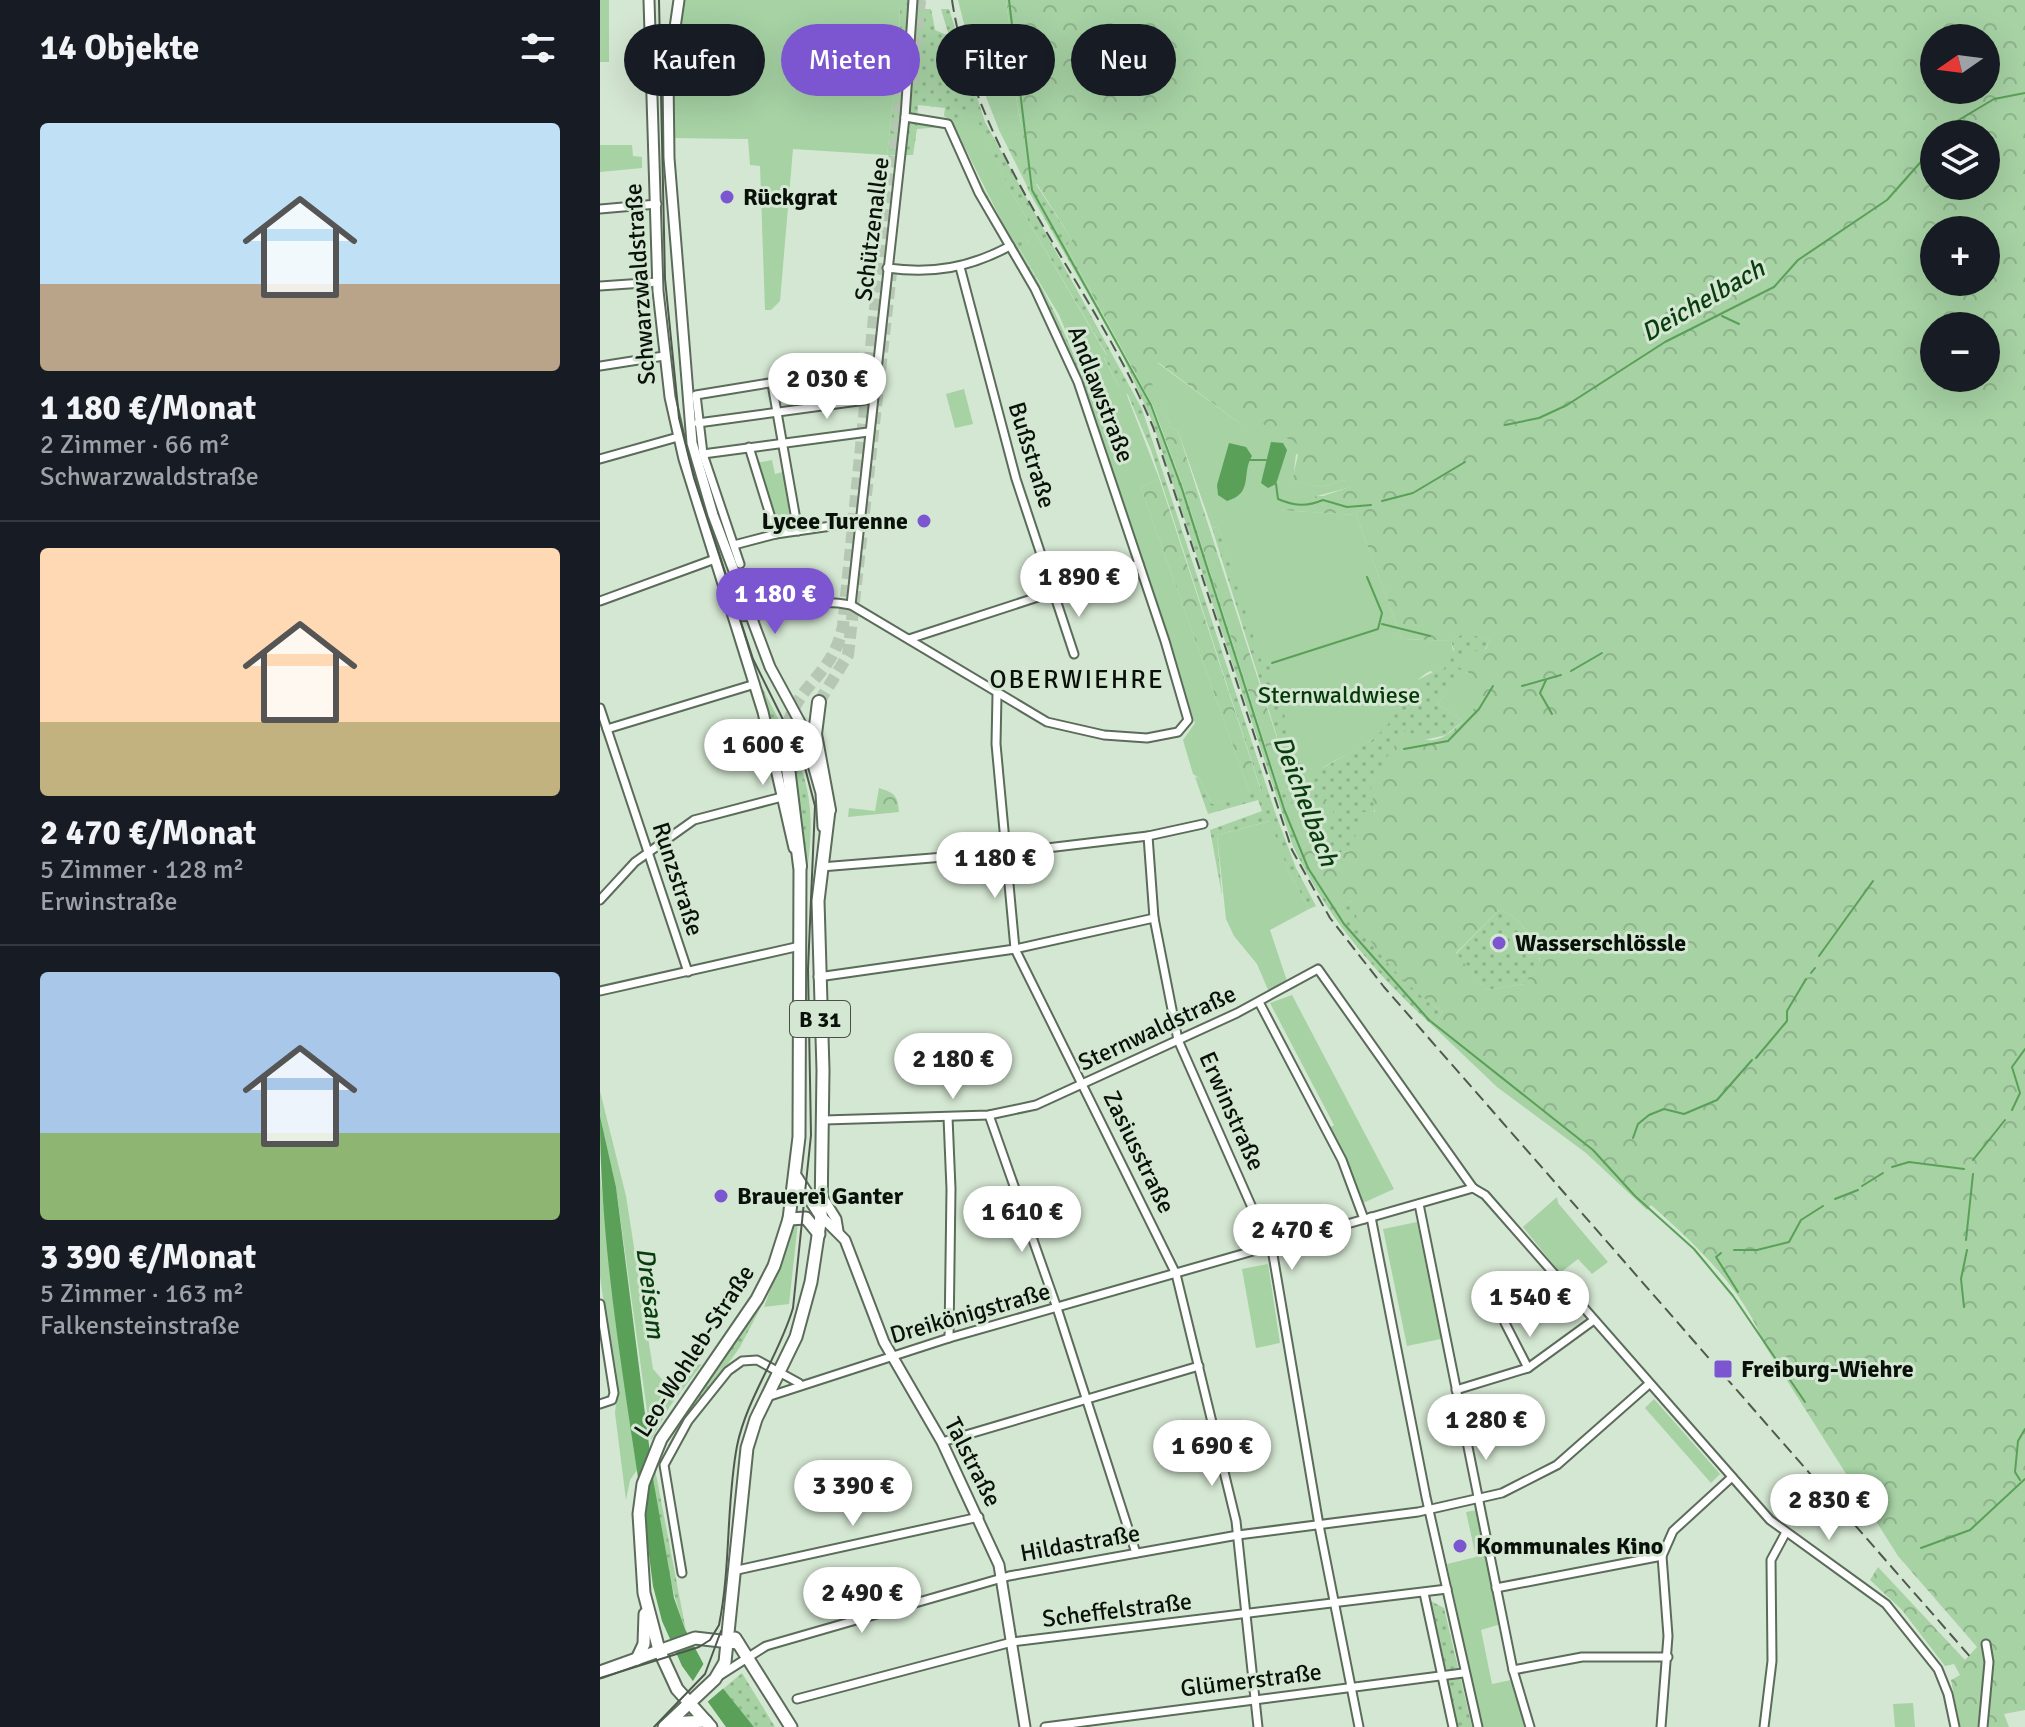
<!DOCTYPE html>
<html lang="de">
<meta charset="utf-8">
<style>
:root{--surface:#171b24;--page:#242831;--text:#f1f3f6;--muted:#9ea1a6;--line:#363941;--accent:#7b56d0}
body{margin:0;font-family:Signika,sans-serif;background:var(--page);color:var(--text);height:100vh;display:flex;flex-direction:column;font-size:30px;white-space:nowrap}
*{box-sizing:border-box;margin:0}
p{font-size:26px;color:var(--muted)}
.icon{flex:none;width:44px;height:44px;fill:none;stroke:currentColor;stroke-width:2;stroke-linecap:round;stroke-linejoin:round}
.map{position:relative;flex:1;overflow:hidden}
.panel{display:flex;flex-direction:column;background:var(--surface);width:600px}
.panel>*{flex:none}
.top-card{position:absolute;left:24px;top:24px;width:760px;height:72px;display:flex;gap:16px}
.needle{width:52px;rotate:256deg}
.fabs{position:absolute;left:1320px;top:24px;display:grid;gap:16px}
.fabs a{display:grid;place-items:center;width:80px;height:80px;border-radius:50%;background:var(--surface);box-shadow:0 8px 32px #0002;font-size:40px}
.price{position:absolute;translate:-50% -68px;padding:0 18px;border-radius:28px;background:#fff;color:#222;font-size:26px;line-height:52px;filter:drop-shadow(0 2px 4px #0008)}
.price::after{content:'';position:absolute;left:50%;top:48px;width:24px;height:18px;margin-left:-12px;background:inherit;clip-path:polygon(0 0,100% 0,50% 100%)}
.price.current{background:var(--accent);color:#fff}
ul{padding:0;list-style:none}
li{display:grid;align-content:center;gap:16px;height:424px;padding:0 40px}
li+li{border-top:2px solid var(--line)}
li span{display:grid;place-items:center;height:248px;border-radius:8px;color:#555}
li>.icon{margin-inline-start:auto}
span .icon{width:144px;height:144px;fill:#fffc;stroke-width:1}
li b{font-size:34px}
h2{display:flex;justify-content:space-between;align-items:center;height:96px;padding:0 40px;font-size:34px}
.chip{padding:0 28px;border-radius:36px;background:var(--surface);box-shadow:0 8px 32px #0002;font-size:28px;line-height:72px}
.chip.current{background:var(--accent);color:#fff}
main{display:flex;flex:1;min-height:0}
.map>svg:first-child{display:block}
.grass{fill:url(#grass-dots)}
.forest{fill:url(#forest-crowns);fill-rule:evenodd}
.green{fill:#a6d2a4}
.water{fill:#5aa059}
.pier{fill:#d4e7d2}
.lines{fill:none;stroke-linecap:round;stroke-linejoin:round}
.stream{stroke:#5aa059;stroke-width:2}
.highway-tunnel{stroke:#b6c7b4;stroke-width:12;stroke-dasharray:12 6;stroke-linecap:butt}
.street-casing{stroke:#5b6c5a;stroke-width:11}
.secondary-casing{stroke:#5b6c5a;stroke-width:13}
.primary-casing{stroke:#5b6c5a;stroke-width:15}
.highway-casing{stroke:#5b6c5a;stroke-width:16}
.street{stroke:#fff;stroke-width:7}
.secondary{stroke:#fff;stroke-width:9}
.primary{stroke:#fff;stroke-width:11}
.highway{stroke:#fff;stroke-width:12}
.tram{stroke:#4f5a4e;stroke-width:2}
.rail{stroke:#4f5a4e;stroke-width:2;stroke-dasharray:12 6;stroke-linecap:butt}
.poi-dot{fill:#7b56d0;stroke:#d4e7d2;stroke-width:3}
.labels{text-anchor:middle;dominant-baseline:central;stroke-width:6;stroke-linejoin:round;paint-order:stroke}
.shield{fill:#d4e7d2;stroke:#475146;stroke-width:2}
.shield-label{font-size:22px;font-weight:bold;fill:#0a110a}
.poi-label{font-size:24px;font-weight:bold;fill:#0a110a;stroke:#d4e7d2;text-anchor:start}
.street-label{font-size:24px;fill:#0a110a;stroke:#d4e7d2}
.park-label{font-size:24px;fill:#053908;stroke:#d4e7d2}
.water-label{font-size:26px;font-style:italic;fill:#0a3d0d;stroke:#d4e7d2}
.neighbourhood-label{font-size:26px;letter-spacing:2px;fill:#0a110a;stroke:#d4e7d2}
</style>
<main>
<section class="panel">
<h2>14 Objekte<svg class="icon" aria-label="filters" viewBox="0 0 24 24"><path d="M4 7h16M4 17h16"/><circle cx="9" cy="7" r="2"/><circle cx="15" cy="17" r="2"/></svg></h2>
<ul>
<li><span style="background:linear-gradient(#bfe0f5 65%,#b9a48a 0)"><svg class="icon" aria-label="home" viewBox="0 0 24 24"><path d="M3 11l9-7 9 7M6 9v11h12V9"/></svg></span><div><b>1 180 €/Monat</b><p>2 Zimmer · 66 m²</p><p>Schwarzwaldstraße</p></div></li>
<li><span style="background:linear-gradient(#ffd9b3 70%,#c2b280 0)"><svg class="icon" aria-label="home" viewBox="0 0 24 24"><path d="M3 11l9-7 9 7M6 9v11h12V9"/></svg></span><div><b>2 470 €/Monat</b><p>5 Zimmer · 128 m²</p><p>Erwinstraße</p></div></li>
<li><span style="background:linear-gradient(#a9c7e8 65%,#8fb573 0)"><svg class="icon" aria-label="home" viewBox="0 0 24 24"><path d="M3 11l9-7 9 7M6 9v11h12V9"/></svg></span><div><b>3 390 €/Monat</b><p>5 Zimmer · 163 m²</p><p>Falkensteinstraße</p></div></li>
</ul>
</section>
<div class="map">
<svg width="1425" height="1727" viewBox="0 0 1425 1727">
<defs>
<pattern id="grass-dots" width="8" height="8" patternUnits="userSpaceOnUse" patternTransform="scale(2)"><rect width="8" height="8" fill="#a6d2a4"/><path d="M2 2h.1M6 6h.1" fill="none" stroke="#8eb38c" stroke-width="1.8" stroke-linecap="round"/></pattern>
<pattern id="forest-crowns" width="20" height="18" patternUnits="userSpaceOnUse" patternTransform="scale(2)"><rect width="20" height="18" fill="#a6d2a4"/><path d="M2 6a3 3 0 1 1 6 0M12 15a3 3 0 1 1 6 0" fill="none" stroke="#8eb38c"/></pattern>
</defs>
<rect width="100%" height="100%" fill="#d4e7d2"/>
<!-- grass -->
<g class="grass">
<path d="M300,0h24l1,9h6l4,21 14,6 -8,-27h8l36,113 157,287 134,406 20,53 20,38 -7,3 -21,-39 -19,-49 -52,14 5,60 -12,-65 52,-19 -4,-11 -50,14 -13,-37 4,1 13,26 49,-14 -110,-340 -23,-55 -9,-8 -15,-30 3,-2 -98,-167 -35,-74 -11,35 48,91 14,-5 3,7 -9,7c36,58 56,103 76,166l-53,-120 -63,-110 -29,-64 -6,-5 1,-8 -27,-3 -1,18h23l1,4 -24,2 -4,26h-26l12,-102z"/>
<path d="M436,184l36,56 -6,6 86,160 32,83 96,303 13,-4 -81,-260 6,-1 45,135 5,-1 13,37 40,71 51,-29 40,-57 23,-12 19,-21 -3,-9 14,-9 25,8c-12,26 -35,42 -53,64l26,17 -17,14 -26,6 -50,41 7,24 -26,45 -26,3 -15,-33 17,-4 -43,-11 58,103 -1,-5 11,-3c8,39 58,88 90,111l-8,15c-58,-53 -107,-109 -141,-181l-141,-425 -33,-73 -91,-158 -1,-4z"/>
<path d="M160,683c37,75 60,98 47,189l-19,-131h-14z"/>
<path d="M899,910c19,4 39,33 41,53l-16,21 -38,6 -30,-36z"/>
<polygon points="162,1305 140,1347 65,1452 83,1415"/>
<path d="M55,1469l31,162c-12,-30 -39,-133 -31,-162z"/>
<polygon points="829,1600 844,1608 872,1727 855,1727"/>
<polygon points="142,1673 175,1727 154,1727 123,1689"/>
</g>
<!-- forest -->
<g class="forest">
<path d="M406,0h1019v1710l-21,4 5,13h-49l-9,-47 9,-5 -6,-11 -9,2 -43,-56 -32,-30 8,-13 87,93 12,-13 -79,-91 -134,-212c-21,-56 -69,-100 -113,-139l-4,5 -61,-57 -89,-66 -63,-60 8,-15c-35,-25 -80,-69 -91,-111l-9,4 7,25 -43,-68 -22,-57 37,-8 13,6 -1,11 -23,8 15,32 26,-3 11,-39h13l-5,-30 36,-53c23,19 37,12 57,-8l5,-49 -10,-5 13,-15 15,-3 4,-9 -25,-7 -14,8 -49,-2 -46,-124 -78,-5 7,-13 38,-1 27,-9 -6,-7 -24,7 -28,-6 6,-26 -42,-29 -14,-1 -83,-62 -16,-2 28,66 7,4 115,357 -13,4 -96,-303 -31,-83 -87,-160 6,-6 -35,-56 -10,2 -28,-56 22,-7 -7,-38 3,-1zM1334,38h52v52h-52zM1334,134h52v52h-52zM1334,230h52v52h-52zM1334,326h52v52h-52zM899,910c19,4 39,33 41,52l-16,22 -38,6 -30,-37z"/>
<polygon points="559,478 661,791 650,794 541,488"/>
<path d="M279,788c15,5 19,7 20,24l-51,5 1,-9 26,3z"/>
</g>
<!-- green -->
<g class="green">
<rect x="0" y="0" width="9" height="62"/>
<polygon points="84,0 300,0 299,53 287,155 193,149 180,301 171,310 165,310 160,166 150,165 148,139 72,138 71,75"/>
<polygon points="358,0 406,0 417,85 414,86 421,124 399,130 376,71"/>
<polygon points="374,113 409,188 507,356 504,358 519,387 523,385 559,478 541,488 650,794 612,804 599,778 593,774 583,740 595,723 481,377 483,372 459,315 419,248 428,242 425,236 411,240 351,120"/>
<polygon points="0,145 32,145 33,156 42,157 42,168 0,172"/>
<path d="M551,358l91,67 19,-2 36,21 -4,37 27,6 24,-7 7,7 -53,14 -13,-4 -6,13 77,5 46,124 49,2 3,14 -14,19 -10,-3c-24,13 -28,39 -46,58 -18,19 -42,26 -63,40l-3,9 -8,2 -10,-14 -32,-105 -6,2 -44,-136 -6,1 -34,-97 -7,-4 -29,-66z"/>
<polygon points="364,389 373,424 355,428 346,394"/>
<polygon points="172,460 175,474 183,472 191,525 176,528 156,463"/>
<polygon points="868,672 877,684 877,705 863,721 837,704 861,676"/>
<polygon points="670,821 688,870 709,909 670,930 687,981 669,992 657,964 634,936 626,919 617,835"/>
<polygon points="692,995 794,1189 763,1203 730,1128 734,1125 670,1003"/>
<polygon points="0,1091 26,1196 53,1369 67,1385 75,1382 81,1369 102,1364 70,1406 51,1440 16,1187 0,1116"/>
<polygon points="0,1173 15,1310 39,1467 30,1480 26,1500 15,1413 17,1394 0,1277"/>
<polygon points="957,1197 958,1203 1008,1262 992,1274 978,1259 960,1273 923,1227"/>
<polygon points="198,1222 189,1304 164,1307 193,1226"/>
<polygon points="817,1222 841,1339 807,1346 783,1229"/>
<polygon points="668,1264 680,1343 656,1348 642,1269"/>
<polygon points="1054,1399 1120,1474 1111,1483 1045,1408"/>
<polygon points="877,1510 901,1624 881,1630 892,1684 911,1680 926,1727 882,1727 847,1564 876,1557 866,1512"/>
<polygon points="1313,1703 1315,1727 1295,1727 1293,1704"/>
</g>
<!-- water -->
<g class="water">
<polygon points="671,442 683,443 687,450 676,484 668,488 661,483"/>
<path d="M629,443l17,4 6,9c-11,17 2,37 -25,45l-9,-6 -1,-10z"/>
<path d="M0,1116l16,71 38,297 20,114 11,31 19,36 50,62h-28l-44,-61 -20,-45 -9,-35c-19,-156 -53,-313 -53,-470z"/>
</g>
<!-- pier -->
<polygon class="pier" points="106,1660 126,1686 105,1704 87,1681 93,1681"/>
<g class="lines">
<!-- stream -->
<g class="stream">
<polyline points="409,0 432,190 551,405 582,489 684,809 708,868 744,924 829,1020 993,1150 1035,1196 1094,1249 1133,1296 1205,1402"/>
<polyline points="1352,124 1394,99 1425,93"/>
<polyline points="1122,316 1139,324"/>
<polyline points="905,425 939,418 967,405 1065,342 1174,287 1198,260 1287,200 1334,147"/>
<polyline points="648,460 666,460"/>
<path d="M676,484l2,15c16,7 28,8 45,1l24,7 24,-2"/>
<polyline points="782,501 813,493 865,462"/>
<polyline points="782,624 830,636"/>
<polyline points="672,663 778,629 782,613 767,577"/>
<polyline points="971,671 1002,653"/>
<polyline points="946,680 940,693 952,714"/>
<polyline points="922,686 961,675"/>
<polyline points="804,749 848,741 879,709 893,686"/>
<polyline points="1219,956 1273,881"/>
<polyline points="1211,973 1215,968"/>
<polyline points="1156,1058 1187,1021 1187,1011 1206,979"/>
<polyline points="1412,1110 1420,1093 1412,1067 1425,1049"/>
<polyline points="1033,1138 1038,1124 1049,1115 1064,1109 1084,1114 1117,1100 1152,1060"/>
<polyline points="1373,1160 1405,1120"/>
<polyline points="1292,1167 1309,1162 1364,1169"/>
<polyline points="1262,1186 1283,1173"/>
<polyline points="1235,1199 1258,1190"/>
<polyline points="1366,1240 1373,1174"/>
<polyline points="1134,1250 1157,1250 1189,1242 1201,1220 1223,1206"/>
<polyline points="1121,1253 1116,1257 1138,1292"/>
<polyline points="1364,1307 1361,1279 1367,1250"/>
<polyline points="1420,1480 1415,1472 1418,1441 1425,1429"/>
<polyline points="1321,1548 1370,1530 1425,1479"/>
</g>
<!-- highway-tunnel -->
<g class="highway-tunnel">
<polyline points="312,83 320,0"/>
<polyline points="219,702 248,655 292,264"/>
<path d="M185,743c4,-58 47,-62 58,-117l31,-309 31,-246"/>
</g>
<defs>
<g id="street">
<polyline points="0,209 57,204"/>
<polyline points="360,267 416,479 474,654"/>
<path d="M287,268c46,6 82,0 123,-22"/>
<polyline points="0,286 58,282"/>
<polyline points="0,366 64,356"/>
<polyline points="172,384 198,531"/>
<polyline points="98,423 273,399"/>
<polyline points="149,447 176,534"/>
<polyline points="103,454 268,432"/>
<polyline points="0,459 78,437"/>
<polyline points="134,545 176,534 259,522"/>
<polyline points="140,564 103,454 96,395 267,367 276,369"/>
<polyline points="0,601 115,559"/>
<polyline points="251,605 305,117 313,0"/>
<path d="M134,617c42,1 66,-22 117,-12l196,117 57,13 43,3 31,-6 10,-12 -23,-79 -87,-259 -43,-93 -56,-96 -31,-69 -43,-7"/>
<polyline points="309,639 539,564"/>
<polyline points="397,695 396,744 415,949 576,1274 636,1521 658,1727"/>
<polyline points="0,708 88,972"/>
<polyline points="7,729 155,684"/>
<polyline points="548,836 554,918 578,1040 673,1255 719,1525 759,1727"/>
<polyline points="221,867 430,850 548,836 603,824"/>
<polyline points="0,900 35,862 94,820 182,797"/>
<polyline points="218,977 415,949 554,918"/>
<polyline points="0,991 200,946"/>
<polyline points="659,1002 742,1160 764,1219"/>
<polyline points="389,1115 457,1308 536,1553"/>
<polyline points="348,1117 351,1189 349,1338"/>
<polyline points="224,1120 389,1115 436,1105 637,1013 718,969 873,1188"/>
<polyline points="873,1188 885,1195 1170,1520 1286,1604 1338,1669 1348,1694 1355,1727"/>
<polyline points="819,1204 913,1670 930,1727"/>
<polyline points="771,1217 826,1497 878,1727"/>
<polyline points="0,1304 14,1393 12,1400 0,1404"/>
<polyline points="905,1323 928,1368"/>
<polyline points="856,1390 928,1368 994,1320"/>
<polyline points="167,1397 349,1338 873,1188"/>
<polyline points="342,1442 599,1366"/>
<polyline points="133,1571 379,1517"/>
<polyline points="82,1573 64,1465 88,1421 128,1371 142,1361 157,1360 199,1383"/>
<polyline points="896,1588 1062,1556"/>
<polyline points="824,1593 853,1727"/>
<polyline points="913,1670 982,1657 1068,1657"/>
<polyline points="119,1676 166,1646 409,1576 638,1535 818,1512 902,1493 957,1465 1049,1384"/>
<polyline points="197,1699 412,1642 847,1589"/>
<polyline points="445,1727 863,1673"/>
<polyline points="1061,1727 1068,1636 1062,1556 1073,1531 1132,1477"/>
<polyline points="1164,1727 1172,1661 1171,1560 1185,1534"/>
<polyline points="1383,1727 1389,1662 1386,1644"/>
</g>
<g id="secondary">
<polyline points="49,0 58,291 70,397 84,459 163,712 194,848"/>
<polyline points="79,0 68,76 69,158 92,443 113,515 170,667 202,726 221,793 223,827"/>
<polyline points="223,1198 236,1219 238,1231"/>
<polyline points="221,1216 245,1240 284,1342 342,1442 399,1565 425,1727"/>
</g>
<g id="primary">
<polyline points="196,1177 221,1216"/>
<polyline points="189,1219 206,1218 219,1234"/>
<polyline points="135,1638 191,1727"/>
<polyline points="37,1659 44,1644 45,1614"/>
<polyline points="0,1672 95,1638 138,1643"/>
<polyline points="69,1723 106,1721"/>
<polyline points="64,1727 115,1679 125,1662 147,1448 156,1419 196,1337 211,1282 221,1216 223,1070 218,901 229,810"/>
<polyline points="111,1727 77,1689 59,1650 44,1593 39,1514 43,1484 61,1439 157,1299 174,1266 189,1219 199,1137 200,866"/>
</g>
<g id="highway">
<polyline points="219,702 215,734 229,810"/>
<polyline points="185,743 200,866"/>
</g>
</defs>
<!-- street casing -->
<use href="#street" class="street-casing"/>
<!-- secondary casing -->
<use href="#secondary" class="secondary-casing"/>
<!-- primary casing -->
<use href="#primary" class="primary-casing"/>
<!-- highway casing -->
<use href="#highway" class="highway-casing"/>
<!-- street -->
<use href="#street" class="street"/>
<!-- secondary -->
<use href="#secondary" class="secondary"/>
<!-- primary -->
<use href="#primary" class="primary"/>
<!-- highway -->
<use href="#highway" class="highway"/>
<!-- tram -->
<g class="tram">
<path d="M0,1678l99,-31 11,-7 9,-15c12,-59 7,-121 18,-179 10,-49 42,-90 56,-138l18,-173 -3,-166 7,-163 -12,-46 -50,-101 -59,-181 -15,-60 -14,-139 -6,-279"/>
<polyline points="54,1727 105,1674 121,1631"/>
</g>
<!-- rail -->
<path class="rail" d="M352,0c24,159 141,283 201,427l139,423 38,68 54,69 589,673"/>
</g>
<!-- markers -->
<g class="poi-dot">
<circle cx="127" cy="197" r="8"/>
<circle cx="324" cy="521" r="8"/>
<circle cx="899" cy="943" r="8"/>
<circle cx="121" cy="1196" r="8"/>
<rect x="1113" y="1359" width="20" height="20" rx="4"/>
<circle cx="860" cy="1546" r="8"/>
</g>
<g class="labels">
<!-- shield labels -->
<rect class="shield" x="190" y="1001" width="60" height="36" rx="6"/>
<g class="shield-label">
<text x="220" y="1019">B 31</text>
</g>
<!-- poi labels -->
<g class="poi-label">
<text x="143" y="197">Rückgrat</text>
<text x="308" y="521" text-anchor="end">Lycee Turenne</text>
<text x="915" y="943">Wasserschlössle</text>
<text x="137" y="1196">Brauerei Ganter</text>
<text x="1141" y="1369">Freiburg-Wiehre</text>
<text x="876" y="1546">Kommunales Kino</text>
</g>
<!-- street labels -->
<g class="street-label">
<text transform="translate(272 229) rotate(-83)">Schützenallee</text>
<text transform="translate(40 284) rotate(-94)">Schwarzwaldstraße</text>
<text transform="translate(501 394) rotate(69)">Andlawstraße</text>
<text transform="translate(432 455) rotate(73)">Bußstraße</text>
<text transform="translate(78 879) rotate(72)">Runzstraße</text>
<text transform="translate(557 1028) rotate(-25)">Sternwaldstraße</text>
<text transform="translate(632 1111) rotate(66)">Erwinstraße</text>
<text transform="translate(539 1152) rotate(64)">Zasiusstraße</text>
<text transform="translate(370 1313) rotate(-16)">Dreikönigstraße</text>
<text transform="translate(94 1351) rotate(-57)">Leo-Wohleb-Straße</text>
<text transform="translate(373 1462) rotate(63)">Talstraße</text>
<text transform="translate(480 1543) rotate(-10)">Hildastraße</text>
<text transform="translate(517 1610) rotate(-7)">Scheffelstraße</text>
<text transform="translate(651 1680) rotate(-7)">Glümerstraße</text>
</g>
<!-- park labels -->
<g class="park-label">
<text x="739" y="695">Sternwaldwiese</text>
</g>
<!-- water labels -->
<g class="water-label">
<text transform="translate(1103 301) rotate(-30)">Deichelbach</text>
<text transform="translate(705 801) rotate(69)">Deichelbach</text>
<text transform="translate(50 1293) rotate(83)">Dreisam</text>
</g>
<!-- neighbourhood labels -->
<g class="neighbourhood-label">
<text x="477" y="680">OBERWIEHRE</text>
</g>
</g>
</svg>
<div class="fabs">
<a><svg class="needle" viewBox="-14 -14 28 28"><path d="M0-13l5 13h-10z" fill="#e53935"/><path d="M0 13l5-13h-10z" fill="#9ea1a6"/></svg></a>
<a><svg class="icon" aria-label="layers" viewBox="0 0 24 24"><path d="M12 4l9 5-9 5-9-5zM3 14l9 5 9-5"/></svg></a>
<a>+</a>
<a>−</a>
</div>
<b class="price" style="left:227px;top:421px">2 030 €</b>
<b class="price" style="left:479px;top:619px">1 890 €</b>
<b class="price current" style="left:175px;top:636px">1 180 €</b>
<b class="price" style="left:163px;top:787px">1 600 €</b>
<b class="price" style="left:395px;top:900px">1 180 €</b>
<b class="price" style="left:353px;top:1101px">2 180 €</b>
<b class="price" style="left:422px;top:1254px">1 610 €</b>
<b class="price" style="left:692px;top:1272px">2 470 €</b>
<b class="price" style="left:930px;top:1339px">1 540 €</b>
<b class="price" style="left:886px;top:1462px">1 280 €</b>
<b class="price" style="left:612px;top:1488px">1 690 €</b>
<b class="price" style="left:253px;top:1528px">3 390 €</b>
<b class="price" style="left:1229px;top:1542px">2 830 €</b>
<b class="price" style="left:262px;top:1635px">2 490 €</b>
<div class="top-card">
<a class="chip">Kaufen</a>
<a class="chip current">Mieten</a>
<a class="chip">Filter</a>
<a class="chip">Neu</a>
</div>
</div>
</main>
